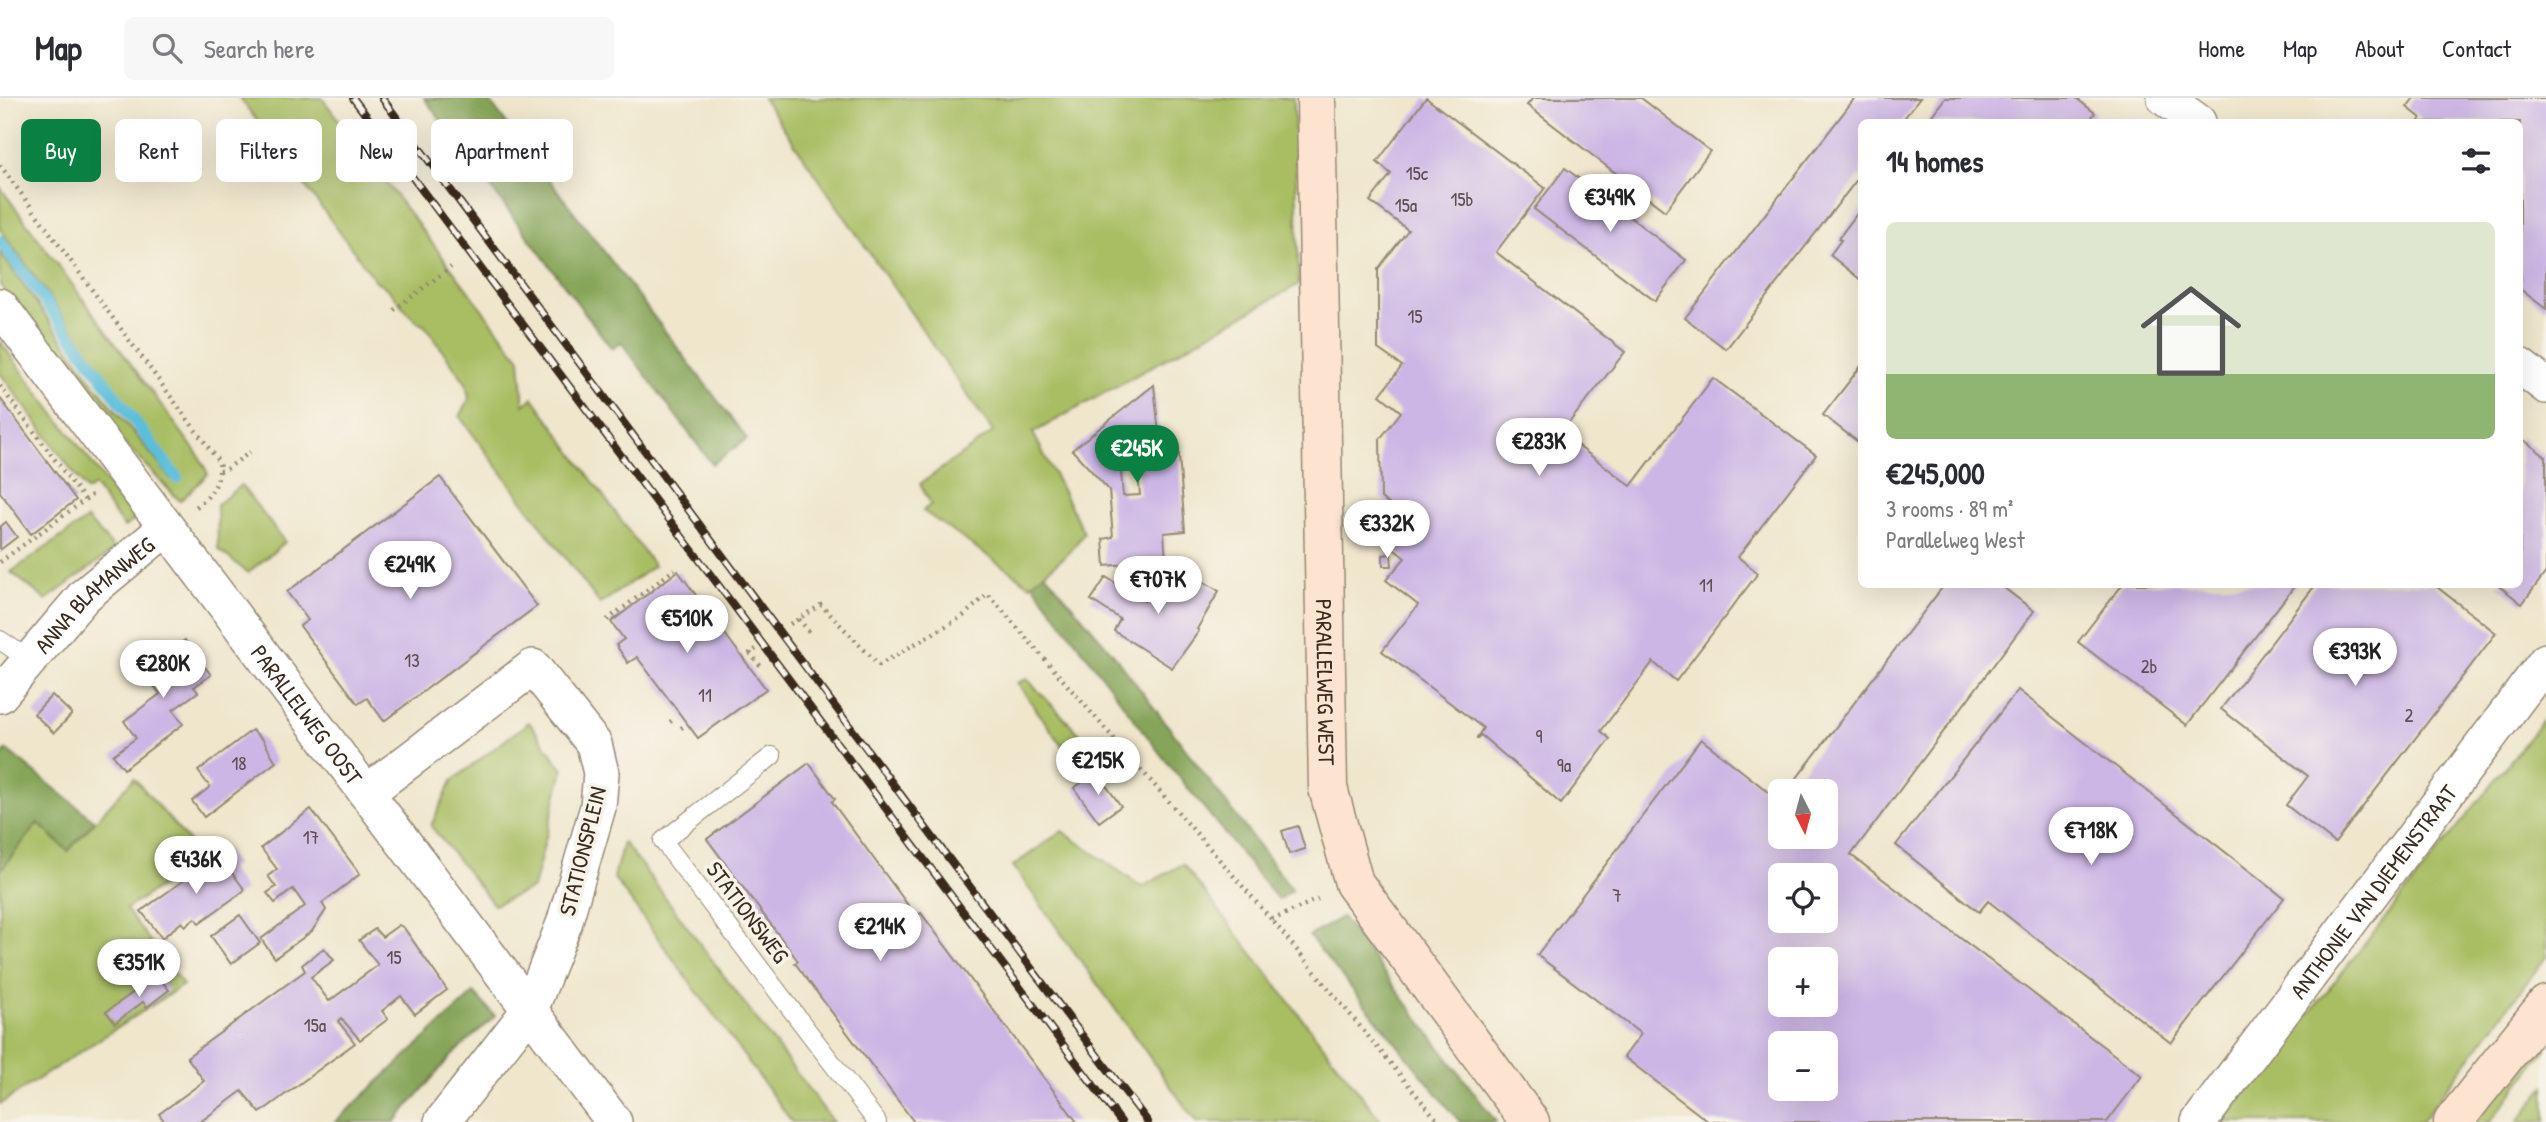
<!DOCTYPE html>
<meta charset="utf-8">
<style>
:root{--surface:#fff;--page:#f7f7f7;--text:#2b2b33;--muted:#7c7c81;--line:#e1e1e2;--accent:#0b8043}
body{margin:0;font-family:"Patrick Hand",sans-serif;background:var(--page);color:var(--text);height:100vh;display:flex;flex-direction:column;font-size:26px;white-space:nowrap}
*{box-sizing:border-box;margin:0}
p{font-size:23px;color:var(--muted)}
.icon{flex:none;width:38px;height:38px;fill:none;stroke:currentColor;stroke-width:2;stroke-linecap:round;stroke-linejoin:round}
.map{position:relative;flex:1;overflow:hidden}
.sheet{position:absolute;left:1858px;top:21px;width:665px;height:469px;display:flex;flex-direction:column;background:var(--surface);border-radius:10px;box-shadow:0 7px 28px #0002}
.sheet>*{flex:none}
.banner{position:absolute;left:21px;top:21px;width:665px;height:63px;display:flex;gap:14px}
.needle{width:46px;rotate:174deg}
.controls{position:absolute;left:1768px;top:681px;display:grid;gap:14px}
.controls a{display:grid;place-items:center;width:70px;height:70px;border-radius:10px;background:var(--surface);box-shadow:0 7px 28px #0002;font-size:35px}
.price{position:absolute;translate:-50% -60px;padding:0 16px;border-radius:24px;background:#fff;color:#222;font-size:23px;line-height:46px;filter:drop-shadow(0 2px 4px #0008)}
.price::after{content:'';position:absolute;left:50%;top:42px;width:21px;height:16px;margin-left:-10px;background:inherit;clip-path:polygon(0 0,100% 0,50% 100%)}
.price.current{background:var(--accent);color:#fff}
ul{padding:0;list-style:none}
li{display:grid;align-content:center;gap:14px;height:371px;padding:0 28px}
li span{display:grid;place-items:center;height:217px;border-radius:10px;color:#555}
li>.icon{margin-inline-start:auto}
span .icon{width:126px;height:126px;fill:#fffc;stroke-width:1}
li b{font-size:30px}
h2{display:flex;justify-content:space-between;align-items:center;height:84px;padding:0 28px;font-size:30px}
.chip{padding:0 24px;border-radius:10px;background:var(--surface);box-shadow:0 7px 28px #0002;font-size:24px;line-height:63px}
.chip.current{background:var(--accent);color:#fff}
header{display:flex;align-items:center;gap:42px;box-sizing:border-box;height:98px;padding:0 35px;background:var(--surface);border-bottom:2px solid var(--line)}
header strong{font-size:33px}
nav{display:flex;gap:38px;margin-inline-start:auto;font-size:24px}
.search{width:490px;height:63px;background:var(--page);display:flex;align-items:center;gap:18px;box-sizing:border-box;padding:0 24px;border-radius:10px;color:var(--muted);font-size:26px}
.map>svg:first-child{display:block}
.green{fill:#a9be63;stroke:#727440;stroke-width:2}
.forest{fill:#86a559;stroke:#60683c;stroke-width:2}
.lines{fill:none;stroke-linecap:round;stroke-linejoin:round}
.stream{stroke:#5cbedb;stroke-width:12}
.building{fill:#ccb6e5;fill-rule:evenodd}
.lane-casing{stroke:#958875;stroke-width:20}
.street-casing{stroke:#958875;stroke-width:38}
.secondary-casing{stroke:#958875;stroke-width:41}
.path{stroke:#958875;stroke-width:4.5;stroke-dasharray:2 5;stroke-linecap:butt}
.lane{stroke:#fff;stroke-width:18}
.street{stroke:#fff;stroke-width:35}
.secondary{stroke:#fde4d1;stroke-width:38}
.rail-casing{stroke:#3b2a1e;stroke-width:8}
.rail{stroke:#f7f3e8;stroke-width:5;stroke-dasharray:16;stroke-linecap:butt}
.labels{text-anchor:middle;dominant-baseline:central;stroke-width:7;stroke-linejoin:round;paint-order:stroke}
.number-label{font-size:19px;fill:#5f4d50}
.street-label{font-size:23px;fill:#3b2a1e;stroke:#f7f3e8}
</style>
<header>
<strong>Map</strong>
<div class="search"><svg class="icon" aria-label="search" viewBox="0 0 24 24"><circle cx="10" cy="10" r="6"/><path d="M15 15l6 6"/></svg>Search here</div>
<nav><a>Home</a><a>Map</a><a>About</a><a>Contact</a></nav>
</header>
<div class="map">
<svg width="2546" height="1024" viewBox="0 0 2546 1024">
<rect width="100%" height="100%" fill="#f7f3e8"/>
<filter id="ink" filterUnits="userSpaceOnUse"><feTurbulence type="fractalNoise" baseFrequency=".0143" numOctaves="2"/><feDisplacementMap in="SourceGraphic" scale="14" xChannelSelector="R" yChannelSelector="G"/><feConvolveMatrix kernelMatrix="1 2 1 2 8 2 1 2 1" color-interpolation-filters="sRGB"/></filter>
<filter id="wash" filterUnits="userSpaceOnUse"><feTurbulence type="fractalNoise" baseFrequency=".00686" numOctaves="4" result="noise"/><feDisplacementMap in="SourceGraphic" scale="28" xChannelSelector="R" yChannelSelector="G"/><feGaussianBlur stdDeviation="1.57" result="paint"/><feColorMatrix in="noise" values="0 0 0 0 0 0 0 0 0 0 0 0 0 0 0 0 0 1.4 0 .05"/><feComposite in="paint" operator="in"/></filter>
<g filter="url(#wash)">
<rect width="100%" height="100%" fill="#efe6cc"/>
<!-- green -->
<g class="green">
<path d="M240,0h82l198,261 4,46 9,-7 121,168 -54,38 -140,-187 9,-18 -3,-16 -41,-57c-21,-9 -28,-35 -49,-45z"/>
<polygon points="763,0 1294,0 1299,186 1033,335 1084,435 1070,454 1030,487 923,413 931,406 920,386 993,334"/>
<polygon points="0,89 199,358 208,376 180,403 104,324 0,187 0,154 95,287 171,381 177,383 181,381 0,131"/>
<polygon points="0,243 19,269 135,422 124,429 94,388 87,393 0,275"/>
<polygon points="241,387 285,444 248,475 218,451 217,407"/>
<polygon points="87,421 115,451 46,502 11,474"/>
<polygon points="1027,581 1096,653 1077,668 1017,585"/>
<polygon points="2546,618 2546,859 2421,1024 2223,1024"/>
<polygon points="529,624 563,672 533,790 494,807 431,728 452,683"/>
<polygon points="134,680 203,760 126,811 183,887 0,1006 0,772 38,725 68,753"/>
<polygon points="1062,733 1142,789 1183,766 1382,1024 1196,1024 1013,768"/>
<polygon points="623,744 636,760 833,1024 792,1024 614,780"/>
<polygon points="2546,933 2546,951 2490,1024 2471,1024"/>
<polygon points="2545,988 2546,1023 2518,1024"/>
</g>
<!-- forest -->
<g class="forest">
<polygon points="424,0 487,0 747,341 712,366 621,244 612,251"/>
<polygon points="1045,475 1115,558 1292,792 1278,802 1162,658 1032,485"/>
<polygon points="7,652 95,723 68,753 38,725 0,773 0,660"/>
<polygon points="1342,819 1496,1024 1460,1024 1309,838"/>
<polygon points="474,895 495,918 450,959 395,1024 335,1024"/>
</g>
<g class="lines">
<!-- stream -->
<polyline class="stream" points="0,143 177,380"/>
</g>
<g id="blocks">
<!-- building -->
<g class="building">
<polygon points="1426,0 1545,90 1496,154 1625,254 1561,335 1631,388 1713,280 1816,357 1738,459 1758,475 1749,487 1676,583 1653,564 1601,633 1610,641 1561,706 1481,637 1476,641 1483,630 1382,553 1418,507 1386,482 1405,460 1382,441 1401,416 1381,400 1380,341 1401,314 1380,297 1402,268 1378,251 1378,171 1408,132 1370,103 1391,76 1377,64"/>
<polygon points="1533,0 1641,0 1710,53 1665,113 1527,7"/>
<polygon points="1855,0 1920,0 1901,24 1862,24 1862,75 1726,251 1685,220"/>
<polygon points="1945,0 2076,0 2095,15 2088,24 1927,24"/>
<polygon points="2414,0 2546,0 2546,211 2520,191 2520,24 2418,24 2421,20 2407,9"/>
<polygon points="1565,70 1686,162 1655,203 1534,111"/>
<polygon points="1862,109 1862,183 1830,157 1841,142 1838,141"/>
<polygon points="1862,267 1862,347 1823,317"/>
<polygon points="1154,287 1159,336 1118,340 1123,398 1140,397 1136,349 1178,345 1185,433 1164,435 1166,463 1105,468 1103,441 1113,439 1109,392 1072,352"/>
<polygon points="0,300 76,402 31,436 0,394"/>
<polygon points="2520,339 2546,359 2546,474 2522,506 2497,486 2520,486"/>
<polygon points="440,379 537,508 384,623 367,600 358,606 300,528 308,522 287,494"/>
<polygon points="6,424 17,439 0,452 0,429"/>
<polygon points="1391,456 1392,468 1383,468 1383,457"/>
<polygon points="678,473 766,591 698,640 637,559 628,565 616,547 624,541 611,524"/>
<polygon points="1106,479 1144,503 1156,482 1170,491 1173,487 1187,496 1198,480 1219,493 1197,531 1199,533 1172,570 1114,533 1120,521 1091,502"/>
<path d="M1945,486h54l35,27 -183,244 291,221 -35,46h-398l-85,-65 17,-23 -104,-79 164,-216 79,62v35h45v-45h-38zM1780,777h45v45h-45zM1780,861h45v45h-45zM1780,945h45v45h-45z"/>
<polygon points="2123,486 2296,486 2187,627 2078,544"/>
<polygon points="2316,486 2433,486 2496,535 2335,745 2286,707 2308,678 2221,611"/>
<polygon points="185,542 211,577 194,589 198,594 173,612 183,626 124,671 113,657 136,640 124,623 160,596 140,569 152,559 156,564"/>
<polygon points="2018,592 2284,800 2171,945 1988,803 1979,814 1896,747"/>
<polygon points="52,597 72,616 54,635 34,616"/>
<polygon points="252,632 263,642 276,664 204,719 192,703 210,689 198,673"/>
<polygon points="809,665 835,701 832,704 916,818 921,815 1077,1024 914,1024 795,865 798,863 707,741"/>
<polygon points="1096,674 1121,708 1099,724 1074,690"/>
<polygon points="311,711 360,776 322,805 326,812 312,833 275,860 261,841 305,808 293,791 275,805 267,795 276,789 268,778 277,771 261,750"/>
<polygon points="1298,728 1305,751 1289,756 1282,733"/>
<polygon points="226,752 236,766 229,771 245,792 199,825 195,820 185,828 182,824 162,840 141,813"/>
<polygon points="240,817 260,845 231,866 211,838"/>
<polygon points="399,827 404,830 447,892 415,916 401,898 382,913 388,921 360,942 341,920 338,923 355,945 260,1015 242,993 200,1024 165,1024 159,1016 204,983 187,959 305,873 302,867 324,850 334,862 311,879 329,903 378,867 359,842 375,831 382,839"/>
<polygon points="157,877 169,892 147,909 143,904 115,925 106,914"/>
</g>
</g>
</g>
<g filter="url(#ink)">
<use href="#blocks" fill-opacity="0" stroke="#958875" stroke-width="2"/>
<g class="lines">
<defs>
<g id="lane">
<polyline points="0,542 28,561"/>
<polyline points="772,658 663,743 877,1024"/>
</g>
<g id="street">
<polyline points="2165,0 2198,24"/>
<path id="s1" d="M0,208l614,816"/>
<polyline points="2520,268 2546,288"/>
<path id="s2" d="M0,597l84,-99 81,-67"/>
<polyline points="366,695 533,569 594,646 601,675 598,709 564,826 531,910 442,1024"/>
<path id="s3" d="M2199,1024l347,-461"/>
</g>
<g id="secondary">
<path id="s4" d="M1316,0l12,690 26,95 176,239"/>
<polyline points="2453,1024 2546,907"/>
</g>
</defs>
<!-- lane casing -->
<use href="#lane" class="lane-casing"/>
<!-- street casing -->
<use href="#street" class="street-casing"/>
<!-- secondary casing -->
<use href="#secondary" class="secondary-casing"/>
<!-- path -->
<g class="path">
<path d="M0,67l219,297c2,20 -7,33 -23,45"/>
<polyline points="394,212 451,169"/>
<polyline points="0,288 85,402"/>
<polyline points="220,373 228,370 250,354"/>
<polyline points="0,464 93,396 95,398"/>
<polyline points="799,521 811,537"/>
<polyline points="607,522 675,471"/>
<polyline points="790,526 821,507 879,567 963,518 988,496 1272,822 1439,1024"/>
<polyline points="750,555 763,571"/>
<polyline points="743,560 756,551"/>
<polyline points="670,624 675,620"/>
<polyline points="681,630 687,626"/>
<polyline points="1272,822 1318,801"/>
</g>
<!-- lane -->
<use href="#lane" class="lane"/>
<!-- street -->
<use href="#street" class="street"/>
<!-- secondary -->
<use href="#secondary" class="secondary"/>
<defs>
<g id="rail">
<polyline points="353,0 1121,1024"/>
<path d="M382,0c255,341 507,685 766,1024"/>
</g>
</defs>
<!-- rail casing -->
<use href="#rail" class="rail-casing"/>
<!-- rail -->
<use href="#rail" class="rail"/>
</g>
</g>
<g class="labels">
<!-- number labels -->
<g class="number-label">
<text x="1417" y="75">15c</text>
<text x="1462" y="101">15b</text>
<text x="1406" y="107">15a</text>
<text x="1415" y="218">15</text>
<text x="1706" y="487">11</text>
<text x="412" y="562">13</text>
<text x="2149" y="568">2b</text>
<text x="705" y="597">11</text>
<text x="2409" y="617">2</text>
<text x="1539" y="638">9</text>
<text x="239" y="665">18</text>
<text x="1564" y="667">9a</text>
<text x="311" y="739">17</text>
<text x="1617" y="797">7</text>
<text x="394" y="859">15</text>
<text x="315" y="927">15a</text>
</g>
<!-- street labels -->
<g class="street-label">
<text stroke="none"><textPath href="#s2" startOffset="138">ANNA BLAMANWEG</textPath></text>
<text stroke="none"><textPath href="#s4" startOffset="584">PARALLELWEG WEST</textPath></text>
<text stroke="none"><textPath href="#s1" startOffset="511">PARALLELWEG OOST</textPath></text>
<text transform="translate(582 753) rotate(-76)">STATIONSPLEIN</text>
<text stroke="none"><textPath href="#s3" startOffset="289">ANTHONIE VAN DIEMENSTRAAT</textPath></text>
<text transform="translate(748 814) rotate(53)">STATIONSWEG</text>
</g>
</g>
</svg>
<div class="controls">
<a><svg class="needle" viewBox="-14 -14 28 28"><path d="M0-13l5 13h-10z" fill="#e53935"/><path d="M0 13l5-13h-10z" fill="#7c7c81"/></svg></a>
<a><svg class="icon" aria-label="locate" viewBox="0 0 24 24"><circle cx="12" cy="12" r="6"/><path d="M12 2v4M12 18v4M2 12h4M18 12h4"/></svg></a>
<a>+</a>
<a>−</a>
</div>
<b class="price" style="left:1610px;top:136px">€349K</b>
<b class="price" style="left:1539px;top:380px">€283K</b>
<b class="price current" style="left:1137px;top:387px">€245K</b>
<b class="price" style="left:1387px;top:462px">€332K</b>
<b class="price" style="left:410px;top:503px">€249K</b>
<b class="price" style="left:1158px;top:518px">€707K</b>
<b class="price" style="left:687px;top:557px">€510K</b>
<b class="price" style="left:2355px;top:590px">€393K</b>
<b class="price" style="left:163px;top:602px">€280K</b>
<b class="price" style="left:1098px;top:699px">€215K</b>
<b class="price" style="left:2091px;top:769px">€718K</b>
<b class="price" style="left:196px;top:798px">€436K</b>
<b class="price" style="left:880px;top:865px">€214K</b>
<b class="price" style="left:139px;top:901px">€351K</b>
<div class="banner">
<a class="chip current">Buy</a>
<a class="chip">Rent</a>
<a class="chip">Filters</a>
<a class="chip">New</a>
<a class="chip">Apartment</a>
</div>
<section class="sheet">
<h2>14 homes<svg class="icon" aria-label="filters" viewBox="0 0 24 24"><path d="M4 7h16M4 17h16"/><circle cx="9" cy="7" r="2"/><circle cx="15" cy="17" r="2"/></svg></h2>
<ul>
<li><span style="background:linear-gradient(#dfe7d0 70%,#8fb573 0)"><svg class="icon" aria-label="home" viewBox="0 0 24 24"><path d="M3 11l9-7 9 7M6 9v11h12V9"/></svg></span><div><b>€245,000</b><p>3 rooms · 89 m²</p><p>Parallelweg West</p></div></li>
</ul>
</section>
</div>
